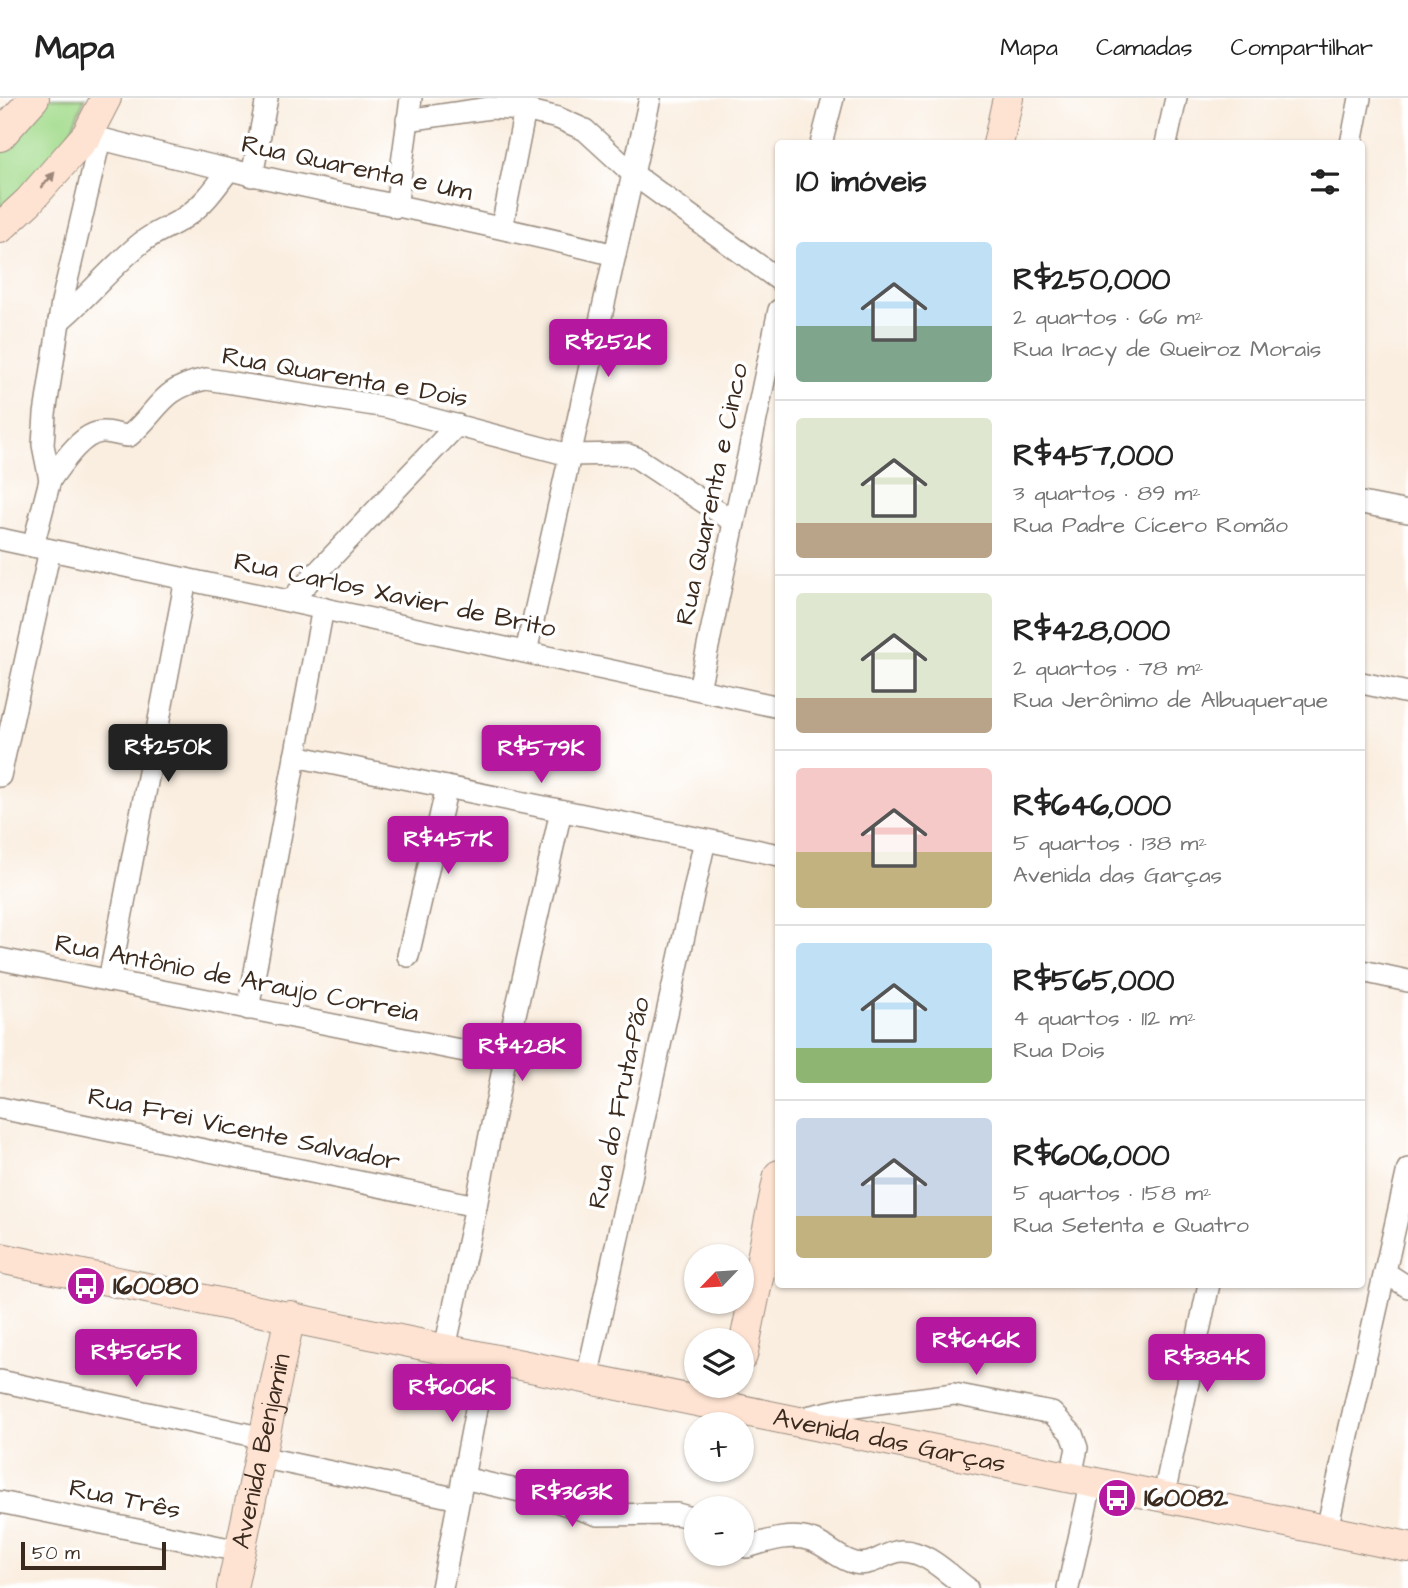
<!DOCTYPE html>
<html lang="pt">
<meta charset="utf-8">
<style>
:root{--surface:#fff;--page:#f2f2f2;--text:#222;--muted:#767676;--line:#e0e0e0;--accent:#b5179e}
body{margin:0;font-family:"Architects Daughter",sans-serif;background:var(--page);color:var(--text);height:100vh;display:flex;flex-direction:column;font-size:26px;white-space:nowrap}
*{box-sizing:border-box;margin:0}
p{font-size:23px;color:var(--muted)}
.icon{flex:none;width:38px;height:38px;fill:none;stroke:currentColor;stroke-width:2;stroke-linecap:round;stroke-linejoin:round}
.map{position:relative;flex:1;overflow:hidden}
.details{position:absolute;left:775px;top:42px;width:590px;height:1148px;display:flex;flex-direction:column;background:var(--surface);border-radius:7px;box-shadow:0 2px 5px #0004}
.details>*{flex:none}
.needle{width:46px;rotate:245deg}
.fabs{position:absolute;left:684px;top:1146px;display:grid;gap:14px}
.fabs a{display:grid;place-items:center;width:70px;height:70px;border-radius:50%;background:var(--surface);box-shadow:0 2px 5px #0004;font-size:35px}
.scale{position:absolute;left:21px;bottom:18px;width:145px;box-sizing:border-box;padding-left:7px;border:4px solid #3b2a1e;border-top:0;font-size:19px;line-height:24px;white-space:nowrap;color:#3b2a1e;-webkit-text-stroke:5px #fff;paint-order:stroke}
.price{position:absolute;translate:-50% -60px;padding:0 16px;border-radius:7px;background:var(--accent);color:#fff;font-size:23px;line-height:46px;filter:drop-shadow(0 2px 4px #0008)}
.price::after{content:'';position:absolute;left:50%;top:42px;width:21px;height:16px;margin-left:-10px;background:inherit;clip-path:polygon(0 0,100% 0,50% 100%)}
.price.selected{background:#222;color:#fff}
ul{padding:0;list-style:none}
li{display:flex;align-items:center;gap:21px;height:175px;padding:0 21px}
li+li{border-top:2px solid var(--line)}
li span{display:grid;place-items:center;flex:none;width:196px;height:140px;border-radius:7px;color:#555}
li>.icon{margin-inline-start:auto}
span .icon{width:84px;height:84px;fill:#fffc;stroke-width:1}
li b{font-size:30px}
h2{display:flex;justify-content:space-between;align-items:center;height:84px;padding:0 21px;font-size:30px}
header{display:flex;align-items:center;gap:42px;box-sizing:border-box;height:98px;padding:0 35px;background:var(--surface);border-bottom:2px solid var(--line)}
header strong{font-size:33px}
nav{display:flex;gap:38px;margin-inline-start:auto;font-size:24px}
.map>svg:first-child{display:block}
.green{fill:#a4dc8e;stroke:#708356;stroke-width:2}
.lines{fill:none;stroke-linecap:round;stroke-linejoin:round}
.street-casing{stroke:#9a8c7f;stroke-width:24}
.secondary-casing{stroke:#9a8c7f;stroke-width:32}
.street{stroke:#fff;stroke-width:21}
.secondary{stroke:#fee3d2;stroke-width:30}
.oneway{fill:#9c8678}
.labels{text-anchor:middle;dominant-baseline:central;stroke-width:7;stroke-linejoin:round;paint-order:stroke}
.street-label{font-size:26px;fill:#3b2a1e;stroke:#fff}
.poi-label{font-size:26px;font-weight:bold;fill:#3b2a1e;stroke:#fff;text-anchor:start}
</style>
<header>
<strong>Mapa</strong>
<nav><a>Mapa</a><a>Camadas</a><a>Compartilhar</a></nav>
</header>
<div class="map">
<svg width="1408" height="1490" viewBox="0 0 1408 1490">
<rect width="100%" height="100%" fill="#fff"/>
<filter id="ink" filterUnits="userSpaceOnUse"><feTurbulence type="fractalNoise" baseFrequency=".0143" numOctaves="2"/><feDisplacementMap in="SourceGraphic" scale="14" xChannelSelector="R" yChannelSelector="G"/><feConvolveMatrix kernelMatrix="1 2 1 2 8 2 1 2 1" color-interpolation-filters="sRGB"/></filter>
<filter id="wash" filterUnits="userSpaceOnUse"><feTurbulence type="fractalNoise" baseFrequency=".00686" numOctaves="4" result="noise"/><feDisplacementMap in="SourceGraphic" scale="28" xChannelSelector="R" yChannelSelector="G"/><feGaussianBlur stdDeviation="1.57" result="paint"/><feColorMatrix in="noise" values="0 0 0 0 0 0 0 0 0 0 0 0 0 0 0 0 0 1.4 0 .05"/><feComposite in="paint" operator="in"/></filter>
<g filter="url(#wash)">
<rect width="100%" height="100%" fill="#faeee0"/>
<!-- green -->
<polygon class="green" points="39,0 85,0 55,72 0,123 0,56"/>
</g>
<g filter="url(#ink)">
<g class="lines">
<defs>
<g id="street">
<polyline points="407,22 490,10 525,12 558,20 585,32 633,76 779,182"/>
<path d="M87,37c175,47 353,76 528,120"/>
<polyline points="821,46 833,0"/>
<polyline points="1166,46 1176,0"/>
<polyline points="1351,46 1360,0"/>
<polyline points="252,78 267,0"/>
<polyline points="396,109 411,0"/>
<polyline points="502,129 525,12"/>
<path d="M59,223c29,-24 52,-54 82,-78 14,-12 33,-17 47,-28 17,-12 28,-28 40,-44"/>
<path d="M50,382c11,-15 31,-47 52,-48 9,-1 17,4 27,4 32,-27 30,-47 77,-57l181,28 182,48 57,-1 11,4 97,64"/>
<polyline points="1362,405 1408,414"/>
<polyline points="0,441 779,609"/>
<polyline points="33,448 50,382 43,347 45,316 62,204 100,41"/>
<polyline points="291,502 457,327"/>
<polyline points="526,554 650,0"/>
<polyline points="1362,585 1408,595"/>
<polyline points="699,591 779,212"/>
<polyline points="295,658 779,757"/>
<polyline points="0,678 50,452"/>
<polyline points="408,858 447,689"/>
<polyline points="0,861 505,961"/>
<polyline points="1362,873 1408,883"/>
<polyline points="109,883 186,481"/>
<polyline points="248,911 323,510"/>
<polyline points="0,1010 476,1108"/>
<polyline points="1386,1175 1408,1189"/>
<polyline points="445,1250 476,1108 505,961 561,713"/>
<polyline points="587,1280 705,742"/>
<polyline points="0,1283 264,1340"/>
<polyline points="798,1321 847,1310 954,1296 1052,1315 1072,1336 1077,1350 1071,1378"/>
<polyline points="260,1359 459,1401"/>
<polyline points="463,1380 538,1397 598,1417 677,1416 696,1421"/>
<polyline points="1164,1397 1209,1186"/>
<polyline points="0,1404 239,1453"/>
<polyline points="1327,1431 1408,1071"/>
<path d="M742,1448l5,1c20,-6 43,-14 64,-7 16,5 27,19 44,23 18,4 30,-11 46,-12 25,-1 48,24 66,37"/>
<polyline points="442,1490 486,1259"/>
<polyline points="1068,1490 1092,1382"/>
</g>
<g id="secondary">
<polyline points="0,38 34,0"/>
<polyline points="998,46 1008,0"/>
<polyline points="0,130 29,103 87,37 106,0"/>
<path id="s1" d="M0,1160l1408,289"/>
<polyline points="742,1258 779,1077"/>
<path id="s2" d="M232,1490l58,-272"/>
</g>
</defs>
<!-- street casing -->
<use href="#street" class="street-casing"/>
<!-- secondary casing -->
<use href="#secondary" class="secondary-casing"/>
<!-- street -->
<use href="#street" class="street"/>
<!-- secondary -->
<use href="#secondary" class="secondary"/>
</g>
<!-- one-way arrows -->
<defs><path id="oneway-solid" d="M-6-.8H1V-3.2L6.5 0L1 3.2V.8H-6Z" transform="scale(1.75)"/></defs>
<use class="oneway" href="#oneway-solid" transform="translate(48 82) rotate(-49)"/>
</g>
<!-- icons -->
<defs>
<symbol id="bus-disc" viewBox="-11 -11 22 22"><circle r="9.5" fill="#b5179e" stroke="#fff"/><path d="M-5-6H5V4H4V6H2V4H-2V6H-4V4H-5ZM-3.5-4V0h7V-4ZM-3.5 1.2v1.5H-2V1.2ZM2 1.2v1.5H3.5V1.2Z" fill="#fff"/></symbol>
</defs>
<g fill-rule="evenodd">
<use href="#bus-disc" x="64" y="1166" width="44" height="44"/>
<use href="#bus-disc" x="1095" y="1378" width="44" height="44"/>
</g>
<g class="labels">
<!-- street labels -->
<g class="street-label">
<text transform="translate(357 70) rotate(12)">Rua Quarenta e Um</text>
<text transform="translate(345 279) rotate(10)">Rua Quarenta e Dois</text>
<text transform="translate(712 396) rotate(-78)">Rua Quarenta e Cinco</text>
<text transform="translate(395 497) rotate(12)">Rua Carlos Xavier de Brito</text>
<text transform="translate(237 880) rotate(11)">Rua Antônio de Araujo Correia</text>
<text transform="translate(619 1005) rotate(-78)">Rua do Fruta-Pão</text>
<text transform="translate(244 1031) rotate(12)">Rua Frei Vicente Salvador</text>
<text stroke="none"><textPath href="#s1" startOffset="908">Avenida das Garças</textPath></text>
<text stroke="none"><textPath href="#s2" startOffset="140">Avenida Benjamin</textPath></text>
<text transform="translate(125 1401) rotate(12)">Rua Três</text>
</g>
<!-- poi labels -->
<g class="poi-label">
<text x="113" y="1188">160080</text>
<text x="1144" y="1400">160082</text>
</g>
</g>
</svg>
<div class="fabs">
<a><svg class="needle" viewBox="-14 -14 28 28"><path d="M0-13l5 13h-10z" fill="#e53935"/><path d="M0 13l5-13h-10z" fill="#767676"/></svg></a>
<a><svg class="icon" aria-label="layers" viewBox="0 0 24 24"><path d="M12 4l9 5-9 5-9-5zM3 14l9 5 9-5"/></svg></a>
<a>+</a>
<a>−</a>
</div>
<div class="scale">50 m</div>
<b class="price" style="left:608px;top:281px">R$252K</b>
<b class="price selected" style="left:168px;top:686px">R$250K</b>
<b class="price" style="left:541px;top:687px">R$579K</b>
<b class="price" style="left:448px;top:778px">R$457K</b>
<b class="price" style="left:522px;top:985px">R$428K</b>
<b class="price" style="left:976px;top:1279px">R$646K</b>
<b class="price" style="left:136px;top:1291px">R$565K</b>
<b class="price" style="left:1207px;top:1296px">R$384K</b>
<b class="price" style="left:452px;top:1326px">R$606K</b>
<b class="price" style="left:572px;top:1431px">R$363K</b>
<section class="details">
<h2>10 imóveis<svg class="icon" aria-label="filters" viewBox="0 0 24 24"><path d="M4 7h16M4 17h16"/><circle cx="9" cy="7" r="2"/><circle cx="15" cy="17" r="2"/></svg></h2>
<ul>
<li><span style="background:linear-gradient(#bfe0f5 60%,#7fa58c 0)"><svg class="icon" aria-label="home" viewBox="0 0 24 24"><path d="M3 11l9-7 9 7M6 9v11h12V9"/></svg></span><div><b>R$250,000</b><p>2 quartos · 66 m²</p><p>Rua Iracy de Queiroz Morais</p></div></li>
<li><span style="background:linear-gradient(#dfe7d0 75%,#b9a48a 0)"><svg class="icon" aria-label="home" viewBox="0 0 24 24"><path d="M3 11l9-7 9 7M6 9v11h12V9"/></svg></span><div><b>R$457,000</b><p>3 quartos · 89 m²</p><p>Rua Padre Cícero Romão</p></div></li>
<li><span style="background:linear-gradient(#dfe7d0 75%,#b9a48a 0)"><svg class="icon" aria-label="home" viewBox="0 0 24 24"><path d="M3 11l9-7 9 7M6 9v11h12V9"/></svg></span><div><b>R$428,000</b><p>2 quartos · 78 m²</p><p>Rua Jerônimo de Albuquerque</p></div></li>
<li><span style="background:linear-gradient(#f6c9c9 60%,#c2b280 0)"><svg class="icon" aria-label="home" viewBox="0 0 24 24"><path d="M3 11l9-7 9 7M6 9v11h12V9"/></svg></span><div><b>R$646,000</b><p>5 quartos · 138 m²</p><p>Avenida das Garças</p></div></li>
<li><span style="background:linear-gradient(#bfe0f5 75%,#8fb573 0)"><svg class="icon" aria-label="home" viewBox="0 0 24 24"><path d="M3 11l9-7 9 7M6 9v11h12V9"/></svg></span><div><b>R$565,000</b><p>4 quartos · 112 m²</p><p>Rua Dois</p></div></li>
<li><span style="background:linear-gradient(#c9d6e8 70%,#c2b280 0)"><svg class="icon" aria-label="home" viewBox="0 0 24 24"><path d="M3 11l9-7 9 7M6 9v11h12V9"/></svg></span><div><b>R$606,000</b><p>5 quartos · 158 m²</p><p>Rua Setenta e Quatro</p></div></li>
</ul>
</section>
</div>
